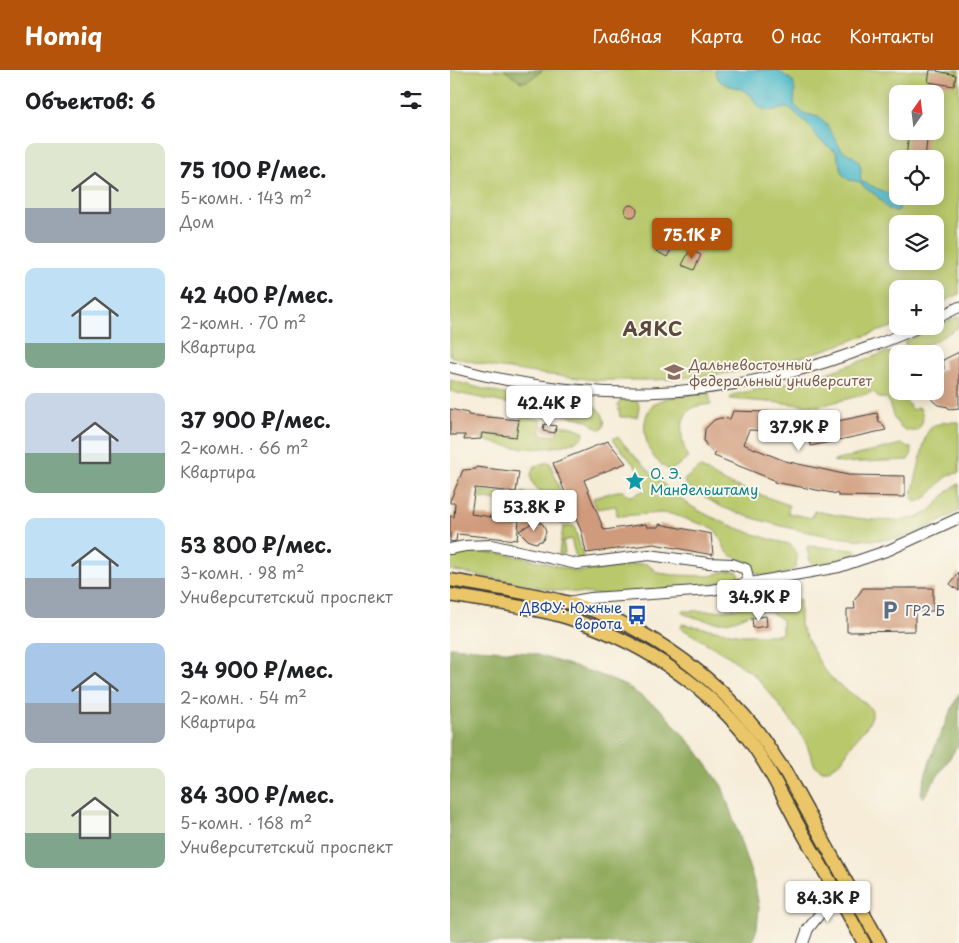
<!DOCTYPE html>
<html lang="ru">
<meta charset="utf-8">
<style>
:root{--surface:#fff;--page:#f2f2f2;--text:#202124;--muted:#757577;--accent:#b45309}
body{margin:0;font-family:"Playpen Sans",sans-serif;background:var(--page);color:var(--text);height:100vh;display:flex;flex-direction:column;font-size:19px;white-space:nowrap}
*{box-sizing:border-box;margin:0}
p{font-size:16px;color:var(--muted)}
.icon{flex:none;width:28px;height:28px;fill:none;stroke:currentColor;stroke-width:2;stroke-linecap:round;stroke-linejoin:round}
.map{position:relative;flex:1;overflow:hidden}
.details{display:flex;flex-direction:column;background:var(--surface);width:450px}
.details>*{flex:none}
.needle{width:32px;rotate:14deg}
.controls{position:absolute;left:439px;top:15px;display:grid;gap:10px}
.controls a{display:grid;place-items:center;width:55px;height:55px;border-radius:10px;background:var(--surface);box-shadow:0 2px 12px #0003;font-size:25px}
.price{position:absolute;translate:-50% -42px;padding:0 11px;border-radius:5px;background:#fff;color:#222;font-size:16px;line-height:32px;filter:drop-shadow(0 1px 2px #0008)}
.price::after{content:'';position:absolute;left:50%;top:30px;width:15px;height:11px;margin-left:-8px;background:inherit;clip-path:polygon(0 0,100% 0,50% 100%)}
.price.active{background:var(--accent);color:#fff}
ul{padding:0;list-style:none}
li{display:flex;align-items:center;gap:15px;height:125px;padding:0 25px}
li span{display:grid;place-items:center;flex:none;width:140px;height:100px;border-radius:10px;color:#555}
li>.icon{margin-inline-start:auto}
span .icon{width:60px;height:60px;fill:#fffc;stroke-width:1}
li b{font-size:21px}
h2{display:flex;justify-content:space-between;align-items:center;height:60px;padding:0 25px;font-size:21px}
header{display:flex;align-items:center;gap:30px;box-sizing:border-box;height:70px;padding:0 25px;background:var(--accent);color:#fff}
header strong{font-size:24px}
nav{display:flex;gap:28px;margin-inline-start:auto;font-size:18px}
main{display:flex;flex:1;min-height:0}
.map>svg:first-child{display:block}
.green{fill:#b8c86a;stroke:#6a7243;fill-rule:evenodd}
.forest{fill:#92ac5e;stroke:#57643d}
.water{fill:#4cb8c8;stroke:#346a72}
.building{fill:#d09b7c}
.lines{fill:none;stroke-linecap:round;stroke-linejoin:round}
.minor-casing{stroke:#3d3b38;stroke-width:12}
.major-casing{stroke:#3d3b38;stroke-width:15}
.minor{stroke:#fff;stroke-width:10}
.major{stroke:#eac669;stroke-width:12}
.labels{text-anchor:middle;dominant-baseline:central;stroke-width:4;stroke-linejoin:round;paint-order:stroke}
.education-label{font-size:14px;fill:#785e54;stroke:#fbf7ec;text-anchor:start}
.culture-label{font-size:14px;fill:#0d838f;stroke:#fbf7ec;text-anchor:start}
.transit-label{font-size:14px;fill:#164399;stroke:#fbf7ec;text-anchor:end}
.service-label{font-size:14px;fill:#4e5e75;stroke:#fbf7ec;text-anchor:start}
.district-label{font-size:19px;font-weight:bold;letter-spacing:1px;fill:#5b483e;stroke:#fbf7ec}
</style>
<header>
<strong>Homiq</strong>
<nav><a>Главная</a><a>Карта</a><a>О нас</a><a>Контакты</a></nav>
</header>
<main>
<section class="details">
<h2>Объектов: 6<svg class="icon" aria-label="filters" viewBox="0 0 24 24"><path d="M4 7h16M4 17h16"/><circle cx="9" cy="7" r="2"/><circle cx="15" cy="17" r="2"/></svg></h2>
<ul>
<li><span style="background:linear-gradient(#dfe7d0 65%,#9aa5b1 0)"><svg class="icon" aria-label="home" viewBox="0 0 24 24"><path d="M3 11l9-7 9 7M6 9v11h12V9"/></svg></span><div><b>75 100 ₽/мес.</b><p>5-комн. · 143 m²</p><p>Дом</p></div></li>
<li><span style="background:linear-gradient(#bfe0f5 75%,#7fa58c 0)"><svg class="icon" aria-label="home" viewBox="0 0 24 24"><path d="M3 11l9-7 9 7M6 9v11h12V9"/></svg></span><div><b>42 400 ₽/мес.</b><p>2-комн. · 70 m²</p><p>Квартира</p></div></li>
<li><span style="background:linear-gradient(#c9d6e8 60%,#7fa58c 0)"><svg class="icon" aria-label="home" viewBox="0 0 24 24"><path d="M3 11l9-7 9 7M6 9v11h12V9"/></svg></span><div><b>37 900 ₽/мес.</b><p>2-комн. · 66 m²</p><p>Квартира</p></div></li>
<li><span style="background:linear-gradient(#bfe0f5 60%,#9aa5b1 0)"><svg class="icon" aria-label="home" viewBox="0 0 24 24"><path d="M3 11l9-7 9 7M6 9v11h12V9"/></svg></span><div><b>53 800 ₽/мес.</b><p>3-комн. · 98 m²</p><p>Университетский проспект</p></div></li>
<li><span style="background:linear-gradient(#a9c7e8 60%,#9aa5b1 0)"><svg class="icon" aria-label="home" viewBox="0 0 24 24"><path d="M3 11l9-7 9 7M6 9v11h12V9"/></svg></span><div><b>34 900 ₽/мес.</b><p>2-комн. · 54 m²</p><p>Квартира</p></div></li>
<li><span style="background:linear-gradient(#dfe7d0 65%,#7fa58c 0)"><svg class="icon" aria-label="home" viewBox="0 0 24 24"><path d="M3 11l9-7 9 7M6 9v11h12V9"/></svg></span><div><b>84 300 ₽/мес.</b><p>5-комн. · 168 m²</p><p>Университетский проспект</p></div></li>
</ul>
</section>
<div class="map">
<svg width="509" height="873" viewBox="0 0 509 873">
<rect width="100%" height="100%" fill="#fbf7ec"/>
<filter id="ink" filterUnits="userSpaceOnUse"><feTurbulence type="fractalNoise" baseFrequency=".02" numOctaves="2"/><feDisplacementMap in="SourceGraphic" scale="10" xChannelSelector="R" yChannelSelector="G"/><feConvolveMatrix kernelMatrix="1 2 1 2 8 2 1 2 1" color-interpolation-filters="sRGB"/></filter>
<filter id="wash" filterUnits="userSpaceOnUse"><feTurbulence type="fractalNoise" baseFrequency=".0096" numOctaves="4" result="noise"/><feDisplacementMap in="SourceGraphic" scale="20" xChannelSelector="R" yChannelSelector="G"/><feGaussianBlur stdDeviation="1.12" result="paint"/><feColorMatrix in="noise" values="0 0 0 0 0 0 0 0 0 0 0 0 0 0 0 0 0 1.4 0 .05"/><feComposite in="paint" operator="in"/></filter>
<g filter="url(#wash)">
<rect width="100%" height="100%" fill="#f6ecd7"/>
<!-- green -->
<g class="green">
<path d="M0,0h509v224l-24,12v-17h-37l-1,36 -79,27 -35,11 -67,12 -60,5h-60l-54,-6 -48,-7 -44,-11zM448,24h37v37h-37zM448,89h37v37h-37zM448,154h37v37h-37z"/>
<path d="M509,246v11c-15,8 -38,27 -55,17l2,-3z"/>
<path d="M437,282l10,3 1,36h4l1,4 9,15 7,-3c6,8 5,17 -3,24 -20,2 -23,-16 -28,-31l-2,-2h-7l-5,-6 -55,14 -89,-7 2,-4 83,-18z"/>
<path d="M0,310c28,8 58,16 86,20 15,2 45,0 58,6 8,5 13,14 9,22l-4,1 -11,-8 -9,-3 -118,-24 -11,-3z"/>
<path d="M259,323l2,11c-5,1 -11,1 -16,3 -19,8 -14,37 -7,51l-18,13c-5,-4 -13,-9 -17,-15 -10,-16 -14,-45 6,-55 10,-5 37,-6 50,-8z"/>
<path d="M173,328h11c7,5 5,11 3,19h-17l-2,-13z"/>
<path d="M71,346l20,4v14l15,2 3,-11 13,2 11,4 1,4c-4,6 -11,7 -17,9 -27,8 -59,5 -85,-5l1,-5 34,3z"/>
<path d="M495,352h14v51c-20,1 -25,26 -44,29l-3,-3 1,-9 13,-55 6,-9z"/>
<path d="M168,367c20,24 44,48 70,67 24,16 72,34 101,40 10,6 9,13 6,24 -7,6 -28,11 -37,6 -5,-2 -6,-8 -10,-11 -7,-5 -16,-5 -21,-11 -6,-8 -6,-17 -14,-24l-42,-14 -10,-1 -42,3 -2,-1 -1,-9 -19,3 -4,-11 24,-7h6l5,5h4l13,-6 -5,-18 -27,-32 1,-2z"/>
<polygon points="451,374 461,378 462,383 458,390 392,393 383,391"/>
<path d="M98,392l2,1 11,29 2,4 -2,2c-15,-2 -40,-13 -26,-32z"/>
<path d="M250,397l27,16 62,22 -1,8 24,5 2,-7c30,5 84,17 111,3 13,-7 20,-25 34,-30v27c-21,11 -43,25 -66,28 -43,6 -131,-15 -171,-32 -13,-6 -24,-15 -36,-22l-2,-5z"/>
<polygon points="31,421 70,425 73,422 97,436 118,439 122,450 120,453 111,454 106,447 94,439 30,428 29,425"/>
<polygon points="124,456 133,485 132,489 129,489 125,484 121,469 113,471 115,483 112,485 109,484 113,457"/>
<path d="M359,476l47,4 2,3 -21,9 -22,4c-6,-3 -7,-12 -8,-19z"/>
<polygon points="27,482 56,484 89,491 128,502 189,494 197,494 208,503 224,505 260,506 275,501 287,501 289,505 287,509 283,511 247,516 154,525 102,520 0,500 0,484"/>
<path d="M350,529v26l22,42 14,16 31,21 5,7v5l-4,9 -13,15 -15,23 -13,7h-6l-6,-4 -11,-28 -31,-41 -20,-23 -25,-18 -47,-28 1,-4 60,11h36l4,-2v-13c-23,-21 -35,1 -59,2 -12,1 -25,-4 -36,-7l-5,-2v-2h36z"/>
</g>
<!-- forest -->
<g class="forest">
<polygon points="54,0 93,0 78,11 71,12"/>
<polygon points="0,577 81,583 148,604 178,617 211,640 245,678 272,716 305,815 309,837 307,858 302,873 0,873"/>
<polygon points="509,623 509,674 473,728 471,722 477,700 486,674"/>
</g>
<!-- water -->
<path class="water" d="M265,0h62l16,11 2,10 -1,14c3,2 6,6 9,8 5,2 11,2 15,4 10,6 18,23 23,32 8,7 19,7 20,20 0,5 -1,8 0,12l30,14 9,11 -1,4 -4,2 -7,-3 -12,-14 -11,-7 -5,-6 -11,-2 -6,-5 -7,-23 -18,-13 -9,-14 -19,-17c-8,0 -15,4 -24,2 -11,-3 -10,-10 -17,-16 -7,-7 -18,-6 -26,-11 -5,-3 -7,-7 -8,-13z"/>
<g id="blocks">
<!-- building -->
<g class="building">
<polygon points="480,0 488,0 487,1 506,5 504,16 478,12"/>
<polygon points="459,61 478,61 475,89 456,89"/>
<circle cx="181" cy="141" r="6"/>
<polygon points="214,166 225,172 217,187 206,181"/>
<polygon points="240,180 251,185 244,200 232,195"/>
<polygon points="509,282 509,338 499,339 498,337 488,335 483,331 477,321 485,321 485,303 494,299 493,290"/>
<polygon points="0,339 18,343 18,345 69,350 66,367 32,363 31,369 14,370 15,365 0,365"/>
<polygon points="283,341 349,343 349,346 357,348 363,356 427,343 429,352 431,352 436,360 361,376 359,365 351,366 344,362 299,360 293,374 335,391 398,405 455,406 455,427 388,426 388,424 324,412 324,410 264,386 265,384 257,377 254,371 255,359 264,350 270,348 280,349"/>
<polygon points="94,354 106,356 105,363 93,361"/>
<polygon points="158,371 176,393 134,410 154,460 196,454 197,457 209,457 209,454 261,464 263,485 204,474 136,483 132,463 103,393"/>
<polygon points="26,397 69,402 66,422 25,418 21,444 69,451 67,470 7,464 6,471 0,472 0,446 4,447 5,433 0,433 0,431 13,400 26,399"/>
<polygon points="85,451 93,454 96,462 93,470 86,473 79,471 69,461"/>
<polygon points="509,502 509,521 500,514"/>
<polygon points="413,518 483,518 483,541 465,541 465,561 397,562 397,539 405,539 404,531"/>
<polygon points="316,546 317,556 303,558 302,548"/>
</g>
</g>
</g>
<g filter="url(#ink)">
<use href="#blocks" fill-opacity="0" stroke="#3d3b38" stroke-width="1"/>
<g class="lines">
<defs>
<g id="minor">
<polyline points="485,249 509,237"/>
<path d="M0,297c137,37 265,35 400,-13 24,-9 48,-16 70,-28"/>
<polyline points="0,479 15,476 41,475 127,494 199,485 258,493 282,494 296,499 299,514"/>
<polyline points="118,532 141,528 261,520 389,497 439,480 509,448"/>
<polyline points="353,873 358,859 386,823"/>
</g>
<g id="major">
<path d="M0,510c39,7 78,12 116,22 72,19 142,68 188,125 12,14 20,30 31,44l95,172"/>
<path d="M0,525c38,7 78,11 115,22 70,22 134,62 181,119 20,26 35,56 50,85 23,41 46,81 68,122"/>
</g>
</defs>
<!-- minor casing -->
<use href="#minor" class="minor-casing"/>
<!-- major casing -->
<use href="#major" class="major-casing"/>
<!-- minor -->
<use href="#minor" class="minor"/>
<!-- major -->
<use href="#major" class="major"/>
</g>
</g>
<!-- icons -->
<defs>
<symbol id="university-bare" viewBox="-9 -9 18 18"><path d="M0-5L7-2L0 1L-7-2ZM-4 1L0 2.5L4 1V4Q0 6-4 4Z" fill="#8d6e63" stroke="#fbf7ec" stroke-width="2.5" paint-order="stroke"/></symbol>
<symbol id="sight-bare" viewBox="-9 -9 18 18"><path d="M0-6L1.8-2.2L6-1.7L2.9 1.2L3.7 5.4L0 3.3L-3.7 5.4L-2.9 1.2L-6-1.7L-1.8-2.2Z" fill="#0f9aa8" stroke="#fbf7ec" stroke-width="2.5" paint-order="stroke"/></symbol>
<symbol id="parking-bare" viewBox="-9 -9 18 18"><path d="M-3.5-5.5H1a3.5 3.5 0 0 1 0 7H-1V5.5H-3.5ZM-1-3.4V-.6H.8a1.4 1.4 0 0 0 0-2.8Z" fill="#5c6f8a" stroke="#fbf7ec" stroke-width="2.5" paint-order="stroke"/></symbol>
<symbol id="bus-bare" viewBox="-9 -9 18 18"><path d="M-5-6H5V4H4V6H2V4H-2V6H-4V4H-5ZM-3.5-4V0h7V-4ZM-3.5 1.2v1.5H-2V1.2ZM2 1.2v1.5H3.5V1.2Z" fill="#1a4fb4" stroke="#fbf7ec" stroke-width="2.5" paint-order="stroke"/></symbol>
</defs>
<g fill-rule="evenodd">
<use href="#university-bare" x="210" y="288" width="28" height="28"/>
<use href="#sight-bare" x="171" y="397" width="28" height="28"/>
<use href="#parking-bare" x="426" y="526" width="28" height="28"/>
<use href="#bus-bare" x="173" y="531" width="28" height="28"/>
</g>
<g class="labels">
<!-- education labels -->
<g class="education-label">
<text x="239" y="294">Дальневосточный<tspan x="239" dy="16">федеральный университет</tspan></text>
</g>
<!-- culture labels -->
<g class="culture-label">
<text x="200" y="403">О. Э.<tspan x="200" dy="16">Мандельштаму</tspan></text>
</g>
<!-- transit labels -->
<g class="transit-label">
<text x="172" y="537">ДВФУ: Южные<tspan x="172" dy="16">ворота</tspan></text>
</g>
<!-- service labels -->
<g class="service-label">
<text x="455" y="540">ГР2 Б</text>
</g>
<!-- district labels -->
<g class="district-label">
<text x="203" y="258">АЯКС</text>
</g>
</g>
</svg>
<div class="controls">
<a><svg class="needle" viewBox="-14 -14 28 28"><path d="M0-13l5 13h-10z" fill="#e53935"/><path d="M0 13l5-13h-10z" fill="#757577"/></svg></a>
<a><svg class="icon" aria-label="locate" viewBox="0 0 24 24"><circle cx="12" cy="12" r="6"/><path d="M12 2v4M12 18v4M2 12h4M18 12h4"/></svg></a>
<a><svg class="icon" aria-label="layers" viewBox="0 0 24 24"><path d="M12 4l9 5-9 5-9-5zM3 14l9 5 9-5"/></svg></a>
<a>+</a>
<a>−</a>
</div>
<b class="price active" style="left:242px;top:190px">75.1K ₽</b>
<b class="price" style="left:99px;top:358px">42.4K ₽</b>
<b class="price" style="left:349px;top:382px">37.9K ₽</b>
<b class="price" style="left:84px;top:462px">53.8K ₽</b>
<b class="price" style="left:309px;top:552px">34.9K ₽</b>
<b class="price" style="left:378px;top:853px">84.3K ₽</b>
</div>
</main>
